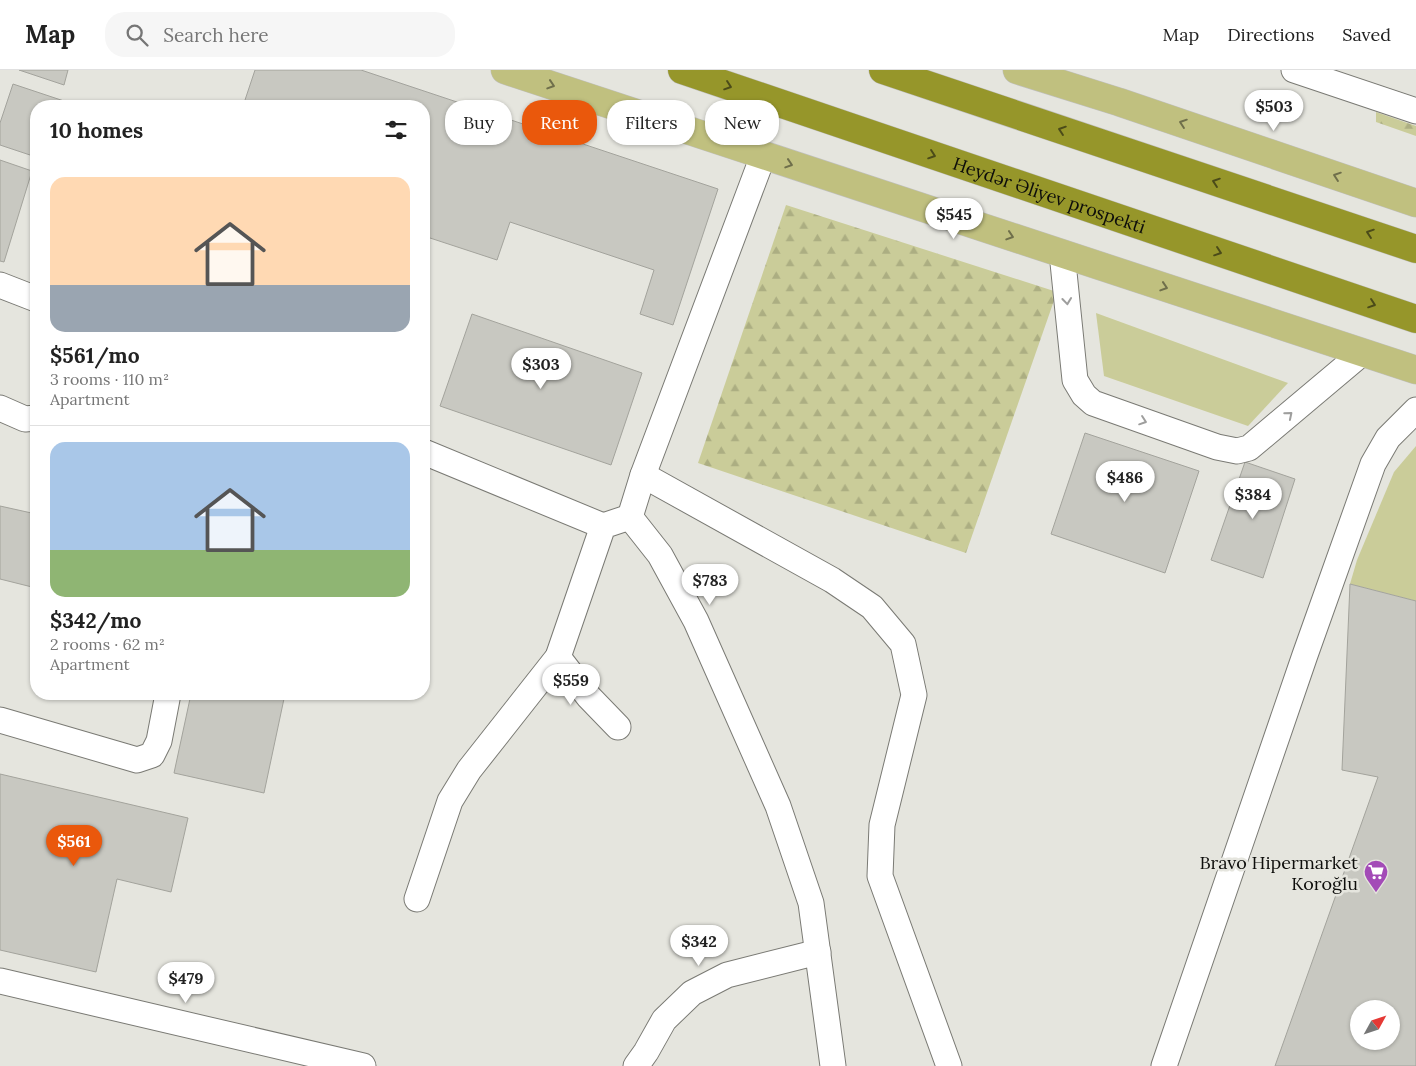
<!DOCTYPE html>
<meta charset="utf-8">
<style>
:root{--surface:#fff;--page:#f6f6f6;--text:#222;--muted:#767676;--line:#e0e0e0;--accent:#ea580c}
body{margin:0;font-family:Lora,serif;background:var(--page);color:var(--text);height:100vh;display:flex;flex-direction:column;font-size:19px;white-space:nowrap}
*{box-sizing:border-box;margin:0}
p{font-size:16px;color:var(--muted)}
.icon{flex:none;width:28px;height:28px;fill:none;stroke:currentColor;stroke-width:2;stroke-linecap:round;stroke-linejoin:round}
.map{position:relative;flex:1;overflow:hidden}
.drawer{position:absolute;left:30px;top:30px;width:400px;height:600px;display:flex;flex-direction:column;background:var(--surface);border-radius:20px;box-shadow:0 1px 4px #0004}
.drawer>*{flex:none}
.guide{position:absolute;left:445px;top:30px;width:475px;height:45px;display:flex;gap:10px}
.needle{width:32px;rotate:50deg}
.fabs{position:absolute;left:1350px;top:930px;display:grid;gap:10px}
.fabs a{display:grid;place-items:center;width:50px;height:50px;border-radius:50%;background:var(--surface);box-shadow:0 1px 4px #0004;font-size:25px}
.price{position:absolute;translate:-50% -42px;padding:0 11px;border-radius:18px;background:#fff;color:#222;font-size:16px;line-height:32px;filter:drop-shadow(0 1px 2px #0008)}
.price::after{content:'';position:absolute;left:50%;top:30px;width:15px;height:11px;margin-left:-8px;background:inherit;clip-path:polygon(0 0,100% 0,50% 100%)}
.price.on{background:var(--accent);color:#fff}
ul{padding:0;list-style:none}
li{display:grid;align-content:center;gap:10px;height:265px;padding:0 20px}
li+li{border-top:1px solid var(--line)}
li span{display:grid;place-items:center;height:155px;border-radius:15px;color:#555}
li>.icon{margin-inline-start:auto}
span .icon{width:90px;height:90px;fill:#fffc;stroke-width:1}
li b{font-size:21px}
h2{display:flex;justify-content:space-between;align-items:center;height:60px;padding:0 20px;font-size:21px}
.pill{padding:0 18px;border-radius:20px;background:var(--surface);box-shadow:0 1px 4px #0004;font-size:18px;line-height:45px}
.pill.on{background:var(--accent);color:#fff}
header{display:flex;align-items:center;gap:30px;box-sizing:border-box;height:70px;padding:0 25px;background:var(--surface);border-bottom:1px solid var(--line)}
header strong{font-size:24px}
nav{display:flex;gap:28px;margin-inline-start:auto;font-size:18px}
.search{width:350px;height:45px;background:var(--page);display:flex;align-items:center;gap:12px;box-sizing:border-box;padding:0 18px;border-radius:20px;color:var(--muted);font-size:19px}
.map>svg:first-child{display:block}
.grass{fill:#cacc99}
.forest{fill:url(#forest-firs)}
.building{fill:#c8c8c1;stroke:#a3a39c;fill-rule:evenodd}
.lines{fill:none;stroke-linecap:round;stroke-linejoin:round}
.minor-casing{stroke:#7a7a74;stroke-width:27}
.major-casing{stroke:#c0c0c0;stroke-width:29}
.highway-casing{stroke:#c0c0c0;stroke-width:29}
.minor{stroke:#fff;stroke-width:25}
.major{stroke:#c0c07f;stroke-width:28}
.highway{stroke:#96962a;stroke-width:28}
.oneway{stroke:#6f6f4b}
.oneway2{stroke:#4b4b19}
.oneway3{stroke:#9e9e9d}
.labels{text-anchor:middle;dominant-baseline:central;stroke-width:5;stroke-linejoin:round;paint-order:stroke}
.street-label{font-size:18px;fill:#0d0d0b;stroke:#e5e5de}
.poi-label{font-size:18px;fill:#0d0d0b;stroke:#e5e5de;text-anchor:end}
</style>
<header>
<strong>Map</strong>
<div class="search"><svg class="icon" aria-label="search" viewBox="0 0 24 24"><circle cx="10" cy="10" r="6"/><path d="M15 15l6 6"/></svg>Search here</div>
<nav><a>Map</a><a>Directions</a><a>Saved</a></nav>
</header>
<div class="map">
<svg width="1416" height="996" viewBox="0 0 1416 996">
<defs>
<pattern id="forest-firs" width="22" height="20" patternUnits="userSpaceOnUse" patternTransform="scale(1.25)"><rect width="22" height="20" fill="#cacc99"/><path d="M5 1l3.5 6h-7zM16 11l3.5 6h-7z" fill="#acae82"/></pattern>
</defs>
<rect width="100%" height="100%" fill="#e5e5de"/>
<!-- grass -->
<g class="grass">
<polygon points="1096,243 1288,313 1248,356 1104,306"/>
<polygon points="1416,376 1416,531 1350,514 1357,490 1394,402"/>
</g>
<!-- forest -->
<g class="forest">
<polygon points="1376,42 1416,56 1416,66 1376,52"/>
<polygon points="786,135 1057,222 966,483 698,393"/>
</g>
<!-- building -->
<g class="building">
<polygon points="19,0 68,0 64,15"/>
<polygon points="255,0 361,0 718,119 673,255 640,244 654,200 510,152 497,190 424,166 424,36 243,36"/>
<polygon points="13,14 79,36 36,36 36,87 0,75 0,53"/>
<polygon points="0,90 32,101 4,192 0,191"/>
<polygon points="472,244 642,303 611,395 440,336"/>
<polygon points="1085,363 1199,401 1165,503 1051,464"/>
<polygon points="1245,392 1295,409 1263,508 1211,490"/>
<polygon points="0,436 36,444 36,518 0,509"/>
<path d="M1350,514l66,17v465h-141l103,-289 -36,-7zM1359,939h32v32h-32z"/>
<polygon points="191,624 285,624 264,723 174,703"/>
<polygon points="0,704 188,748 171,822 117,809 96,902 0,880"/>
</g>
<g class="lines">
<defs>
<g id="minor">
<polyline points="1294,0 1416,41"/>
<polyline points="763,86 643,405 630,447 660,485 696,551 778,736 811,833 833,996"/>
<polyline points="1062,183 1075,310 1084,325 1093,333 1217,377 1237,381 1249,378 1362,283"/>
<polyline points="0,215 36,229"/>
<polyline points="0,338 25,349 36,348"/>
<polyline points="424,382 603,456"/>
<polyline points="643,405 832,510 872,537 903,574 914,625 882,755 880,806 949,996"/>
<polyline points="558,587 588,626 618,657"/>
<polyline points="0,650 137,690 152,685 159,671 168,624"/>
<polyline points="417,829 450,731 469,700 558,587 603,456 630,447"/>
<polyline points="0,911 363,996"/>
<polyline points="636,996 646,982 664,950 692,923 727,905 818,882"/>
<polyline points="1164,996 1305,585 1373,394 1388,368 1416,340"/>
</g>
<g id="major">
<polyline points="505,0 1416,300"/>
<polyline points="1017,0 1119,32 1416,133"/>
</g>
<g id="highway">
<path id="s1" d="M682,0l734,249"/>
<polyline points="883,0 1416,179"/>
</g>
</defs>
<!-- minor casing -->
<use href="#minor" class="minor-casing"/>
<!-- major casing -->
<use href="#major" class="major-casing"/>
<!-- highway casing -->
<use href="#highway" class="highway-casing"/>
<!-- minor -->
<use href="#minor" class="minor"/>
<!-- major -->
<use href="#major" class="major"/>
<!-- highway -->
<use href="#highway" class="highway"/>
</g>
<!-- one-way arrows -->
<defs><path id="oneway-chevron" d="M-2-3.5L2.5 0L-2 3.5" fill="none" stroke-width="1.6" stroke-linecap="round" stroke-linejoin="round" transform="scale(1.25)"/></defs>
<g class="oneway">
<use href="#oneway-chevron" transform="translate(551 15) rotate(18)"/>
<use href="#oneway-chevron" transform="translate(1183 53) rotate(-161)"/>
<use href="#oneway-chevron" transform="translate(789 94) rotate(18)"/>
<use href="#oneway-chevron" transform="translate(1337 106) rotate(-161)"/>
<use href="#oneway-chevron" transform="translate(1010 166) rotate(18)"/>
<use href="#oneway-chevron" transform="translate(1164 217) rotate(18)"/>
</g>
<g class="oneway2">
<use href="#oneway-chevron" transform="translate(728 16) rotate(19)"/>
<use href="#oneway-chevron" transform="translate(1062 60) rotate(-161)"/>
<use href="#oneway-chevron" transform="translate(932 85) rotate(19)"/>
<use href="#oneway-chevron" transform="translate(1216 112) rotate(-161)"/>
<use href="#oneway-chevron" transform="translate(1370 163) rotate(-161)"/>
<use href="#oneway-chevron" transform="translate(1218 182) rotate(19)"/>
<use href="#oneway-chevron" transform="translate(1372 234) rotate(19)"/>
</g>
<g class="oneway3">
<use href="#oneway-chevron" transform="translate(1067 231) rotate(84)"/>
<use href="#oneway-chevron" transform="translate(1289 345) rotate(-40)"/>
<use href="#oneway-chevron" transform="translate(1143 351) rotate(19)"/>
</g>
<!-- icons -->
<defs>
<symbol id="supermarket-pin" viewBox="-11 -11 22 30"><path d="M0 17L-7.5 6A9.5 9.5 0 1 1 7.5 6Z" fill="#a34bb7" stroke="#e5e5de"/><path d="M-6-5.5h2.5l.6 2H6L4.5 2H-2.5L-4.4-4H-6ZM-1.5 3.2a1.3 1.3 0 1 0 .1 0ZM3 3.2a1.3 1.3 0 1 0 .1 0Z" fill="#fff"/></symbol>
</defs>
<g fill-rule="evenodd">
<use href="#supermarket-pin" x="1362" y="788" width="28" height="38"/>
</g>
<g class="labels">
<!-- street labels -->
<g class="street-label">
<text stroke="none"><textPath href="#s1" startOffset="388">Heydər Əliyev prospekti</textPath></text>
</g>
<!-- poi labels -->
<g class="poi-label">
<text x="1358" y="792">Bravo Hipermarket<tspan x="1358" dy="21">Koroğlu</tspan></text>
</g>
</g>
</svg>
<div class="fabs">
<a><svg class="needle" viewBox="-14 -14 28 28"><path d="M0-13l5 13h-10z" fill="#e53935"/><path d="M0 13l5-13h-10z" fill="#767676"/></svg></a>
</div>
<b class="price" style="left:1274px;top:62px">$503</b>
<b class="price" style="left:954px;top:170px">$545</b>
<b class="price" style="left:541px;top:320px">$303</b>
<b class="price" style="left:1125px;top:433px">$486</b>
<b class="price" style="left:1253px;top:450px">$384</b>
<b class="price" style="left:710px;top:536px">$783</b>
<b class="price" style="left:571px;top:636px">$559</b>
<b class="price on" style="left:74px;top:797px">$561</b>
<b class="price" style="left:699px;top:897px">$342</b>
<b class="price" style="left:186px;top:934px">$479</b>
<div class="guide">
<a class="pill">Buy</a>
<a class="pill on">Rent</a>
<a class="pill">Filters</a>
<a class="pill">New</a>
</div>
<section class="drawer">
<h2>10 homes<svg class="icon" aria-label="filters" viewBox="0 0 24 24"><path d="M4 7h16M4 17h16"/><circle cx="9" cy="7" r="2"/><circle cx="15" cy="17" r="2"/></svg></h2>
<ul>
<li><span style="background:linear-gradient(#ffd9b3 70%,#9aa5b1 0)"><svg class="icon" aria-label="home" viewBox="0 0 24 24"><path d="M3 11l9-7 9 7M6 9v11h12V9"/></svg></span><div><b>$561/mo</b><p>3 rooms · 110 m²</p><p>Apartment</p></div></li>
<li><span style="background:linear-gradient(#a9c7e8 70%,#8fb573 0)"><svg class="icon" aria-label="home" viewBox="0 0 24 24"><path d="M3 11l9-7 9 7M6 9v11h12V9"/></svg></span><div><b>$342/mo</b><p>2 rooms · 62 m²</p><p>Apartment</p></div></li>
</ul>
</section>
</div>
